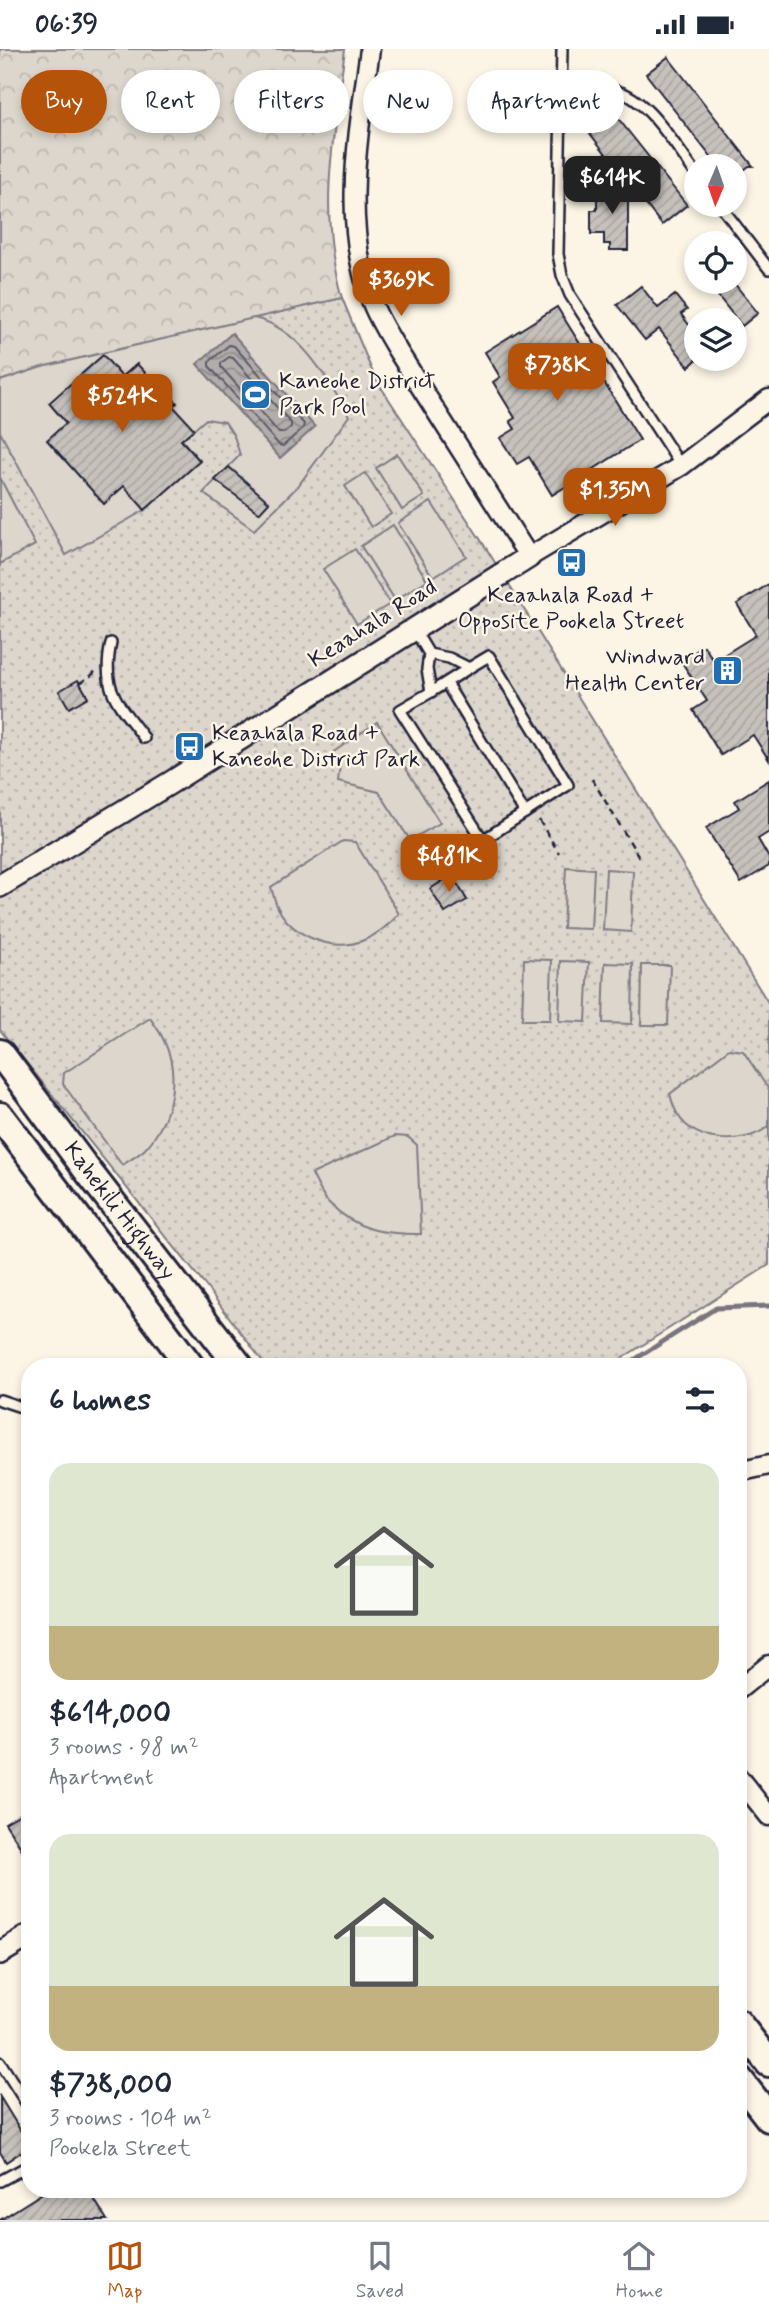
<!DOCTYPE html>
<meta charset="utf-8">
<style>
:root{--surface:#fff;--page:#f2f2f3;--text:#1f2937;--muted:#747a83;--line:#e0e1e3;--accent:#b45309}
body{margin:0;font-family:Mynerve,sans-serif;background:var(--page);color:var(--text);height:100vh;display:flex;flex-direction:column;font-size:26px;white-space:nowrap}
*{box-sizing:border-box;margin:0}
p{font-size:23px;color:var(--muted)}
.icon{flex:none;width:38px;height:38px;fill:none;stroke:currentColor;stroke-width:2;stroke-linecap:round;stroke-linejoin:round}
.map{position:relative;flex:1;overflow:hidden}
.details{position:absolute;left:21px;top:1309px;width:726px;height:840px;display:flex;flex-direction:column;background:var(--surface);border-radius:28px;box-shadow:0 4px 10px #0003}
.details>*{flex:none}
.banner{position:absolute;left:21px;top:21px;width:728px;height:63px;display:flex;gap:14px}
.needle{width:46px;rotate:182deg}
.fabs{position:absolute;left:684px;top:105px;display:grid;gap:14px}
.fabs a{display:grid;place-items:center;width:63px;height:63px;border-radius:50%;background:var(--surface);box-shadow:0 4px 10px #0003;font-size:35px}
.price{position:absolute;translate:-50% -60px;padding:0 16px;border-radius:14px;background:var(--accent);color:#fff;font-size:23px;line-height:46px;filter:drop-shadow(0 2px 4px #0008)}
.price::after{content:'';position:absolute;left:50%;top:42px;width:21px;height:16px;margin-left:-10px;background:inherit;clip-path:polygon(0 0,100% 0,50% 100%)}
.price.selected{background:#222;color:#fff}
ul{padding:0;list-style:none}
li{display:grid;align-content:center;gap:14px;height:371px;padding:0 28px}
li span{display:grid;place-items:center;height:217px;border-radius:21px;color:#555}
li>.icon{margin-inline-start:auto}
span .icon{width:126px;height:126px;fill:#fffc;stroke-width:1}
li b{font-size:30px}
h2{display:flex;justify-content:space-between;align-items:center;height:84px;padding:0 28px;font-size:30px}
.pill{padding:0 24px;border-radius:32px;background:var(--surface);box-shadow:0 4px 10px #0003;font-size:24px;line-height:63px}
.pill.selected{background:var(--accent);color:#fff}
.status{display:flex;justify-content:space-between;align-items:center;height:49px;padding:0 35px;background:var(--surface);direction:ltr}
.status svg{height:19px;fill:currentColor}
.tab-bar{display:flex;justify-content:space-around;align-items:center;height:98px;border-top:2px solid var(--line);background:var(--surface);font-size:19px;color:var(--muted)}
.tab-bar a{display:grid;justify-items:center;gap:4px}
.tab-bar .selected{color:var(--accent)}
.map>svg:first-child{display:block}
.green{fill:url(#green-dots);stroke:#7f7c84;stroke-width:2}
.forest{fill:url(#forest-crowns);stroke:#7f7c84;stroke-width:2}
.pitch{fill:#dcd6cc;stroke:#7f7c84;stroke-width:2}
.water{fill:url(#water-waves);stroke:#78757e;stroke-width:2}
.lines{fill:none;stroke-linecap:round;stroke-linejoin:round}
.shore{stroke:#5c5a68;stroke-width:2}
.stream{stroke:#78757e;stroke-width:5}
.building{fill:url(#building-hatch);stroke:#22223b;stroke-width:2}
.service-casing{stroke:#22223b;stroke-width:14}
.minor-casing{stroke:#22223b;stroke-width:23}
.tertiary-casing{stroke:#22223b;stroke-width:26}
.primary-casing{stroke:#22223b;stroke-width:32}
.path{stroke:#22223b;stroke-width:2.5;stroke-dasharray:7 5;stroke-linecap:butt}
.service{stroke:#fcf5e5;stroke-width:9}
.minor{stroke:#fcf5e5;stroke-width:18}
.tertiary{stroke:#fcf5e5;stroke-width:21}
.primary{stroke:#fcf5e5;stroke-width:26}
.labels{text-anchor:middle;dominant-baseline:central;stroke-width:5;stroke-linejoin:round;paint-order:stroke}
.poi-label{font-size:23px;fill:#22223b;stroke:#fcf5e5;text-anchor:start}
.street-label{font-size:23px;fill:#22223b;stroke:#fcf5e5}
</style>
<div class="status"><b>06:39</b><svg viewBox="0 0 49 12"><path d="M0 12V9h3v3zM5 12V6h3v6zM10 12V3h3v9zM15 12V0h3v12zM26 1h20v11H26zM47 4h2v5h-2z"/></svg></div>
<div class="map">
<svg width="769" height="2171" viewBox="0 0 769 2171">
<defs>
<pattern id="green-dots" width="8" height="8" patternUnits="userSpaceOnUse" patternTransform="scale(1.75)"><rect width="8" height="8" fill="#dcd6cc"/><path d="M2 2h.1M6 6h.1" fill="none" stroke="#bcb7b0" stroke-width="1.8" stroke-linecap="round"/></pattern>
<pattern id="forest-crowns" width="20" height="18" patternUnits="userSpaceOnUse" patternTransform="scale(1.75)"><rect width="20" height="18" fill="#dcd6cc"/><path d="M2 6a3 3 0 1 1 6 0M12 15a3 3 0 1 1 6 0" fill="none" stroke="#bcb7b0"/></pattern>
<pattern id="water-waves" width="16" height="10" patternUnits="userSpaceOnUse" patternTransform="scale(1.75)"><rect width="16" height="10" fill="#b2adab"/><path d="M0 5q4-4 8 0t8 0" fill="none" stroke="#908c8c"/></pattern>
<pattern id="building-hatch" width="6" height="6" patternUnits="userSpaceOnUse" patternTransform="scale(1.75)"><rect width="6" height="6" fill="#c6c1bb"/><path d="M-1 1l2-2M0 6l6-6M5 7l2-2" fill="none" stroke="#aaa6a2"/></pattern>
</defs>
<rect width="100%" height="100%" fill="#fcf5e5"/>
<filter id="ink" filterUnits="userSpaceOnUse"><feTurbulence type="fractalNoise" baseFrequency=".0143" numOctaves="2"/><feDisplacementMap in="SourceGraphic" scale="14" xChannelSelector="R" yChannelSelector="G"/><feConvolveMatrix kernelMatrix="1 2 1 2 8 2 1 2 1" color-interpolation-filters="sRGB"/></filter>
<g filter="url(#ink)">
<!-- green -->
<polygon class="green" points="342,249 375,329 486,499 769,955 769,1216 608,1318 267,1318 204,1235 0,981 0,332 42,318"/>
<!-- forest -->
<path class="forest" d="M0,0h345c-11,85 -28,164 -3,249l-300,69 -42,14z"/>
<!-- pitch -->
<g class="pitch">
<path d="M254,269c46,10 73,60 95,98l-51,70 -44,44 -51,-37 37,-38 -6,-19 -9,-14 -19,-3 -24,21 18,21 -55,49 -79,45 -66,-123v-51l42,-14z"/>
<polygon points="397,405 424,447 402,461 376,419"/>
<polygon points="365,424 391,465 371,478 345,437"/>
<polygon points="0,429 35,496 0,515"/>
<polygon points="431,453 466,507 433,528 398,474"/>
<polygon points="393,476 427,531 395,551 361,497"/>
<polygon points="355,500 390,555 357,575 323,520"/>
<polygon points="377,673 440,774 410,791 379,743 338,733 340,717 332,704"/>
<path d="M343,792l12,1 44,72c-10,11 -20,20 -35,26 -30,13 -71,-3 -86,-32 -3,-6 -5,-14 -7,-21z"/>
<polygon points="566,818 594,820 591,880 563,879"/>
<polygon points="606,820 633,822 631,883 603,881"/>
<polygon points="524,910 552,911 550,971 522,971"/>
<polygon points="561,912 589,913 586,973 559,972"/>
<polygon points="605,914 633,915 632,975 603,974"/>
<polygon points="642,916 670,916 668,976 641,976"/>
<path d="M150,969c5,7 11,15 14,23 17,35 7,80 -19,108 -6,6 -15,11 -23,16l-59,-81 1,-11z"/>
<path d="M729,1000l14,2 26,39v36c-24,20 -74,18 -91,-11 -4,-6 -6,-14 -8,-21z"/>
<path d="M395,1087l13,1 9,8 4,89c-37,0 -64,-3 -92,-31 -7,-7 -12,-19 -17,-29z"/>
</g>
<!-- water -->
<polygon class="water" points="232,284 315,378 280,409 197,315"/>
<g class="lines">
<!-- shore -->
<g class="shore">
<polygon points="229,296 234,297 304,375 303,379 283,397 279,396 209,317 209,313"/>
<polygon points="229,308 233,309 291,374 291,378 284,384 279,384 221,318 221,314"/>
</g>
<!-- stream -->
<polyline class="stream" points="623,1318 716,1259 769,1257"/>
</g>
<!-- building -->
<g class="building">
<polygon points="668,8 735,94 753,117 749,117 735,128 735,117 718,117 646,25"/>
<polygon points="613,63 687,156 662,176 588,82"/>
<polygon points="597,136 628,136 628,201 610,201 610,195 604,195 604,185 591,185 591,161 597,161"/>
<polygon points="734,234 758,264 742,277 718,247"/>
<polygon points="641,237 658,259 675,246 687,261 681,265 692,280 690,283 696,292 696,311 689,318 659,280 645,291 617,256"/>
<polygon points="557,258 640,391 552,446 529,408 517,415 500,389 515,380 510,372 515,369 493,333 500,328 485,303"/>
<polygon points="103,306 122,328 137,315 163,343 165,340 177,354 173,357 194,380 181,391 200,412 145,461 124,437 104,455 47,391 66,374 49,354"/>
<polygon points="229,418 269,453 259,464 215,431"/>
<polygon points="769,535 769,711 753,686 721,706 693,661 707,652 681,612 704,597 714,612 756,586 737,555"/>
<polygon points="78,631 88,648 69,659 59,642"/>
<polygon points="769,731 769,783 758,790 769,809 769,817 741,834 706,779 739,759 735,752"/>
<polygon points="452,826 467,851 445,864 430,840"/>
<polygon points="30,1759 30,1813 5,1774"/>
<polygon points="0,2048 30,2097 6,2113 0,2103"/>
<polygon points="49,2140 88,2140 107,2171 0,2171"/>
</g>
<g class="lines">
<defs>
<g id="service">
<polyline points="562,0 558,205 562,226 570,246 681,417"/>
<path d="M561,65c13,-7 28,-19 43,-23 35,-9 74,59 92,83"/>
<polyline points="720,156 769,220"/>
<polyline points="414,580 429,605 427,620 431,643 400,661 483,791 568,736 489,607 469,619 449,609 429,605"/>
<path d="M111,594c-10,47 7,60 33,95"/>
<polyline points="446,634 525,764"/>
<polyline points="431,643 469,619"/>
<polyline points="0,1351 30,1361"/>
<polyline points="0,2013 30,2060"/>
<polyline points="0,2132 30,2116"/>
</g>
<g id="minor">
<path d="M370,0c-11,83 -29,171 1,251 7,19 18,36 28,53l130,204 152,-91 88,-67"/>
<polyline points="738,1423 769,1416"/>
<polyline points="738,1641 769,1616"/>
<polyline points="738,1728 769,1767"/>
</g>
<g id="tertiary">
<polyline points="0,837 170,734 529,508"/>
<polyline points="0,1904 30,1886"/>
</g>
<g id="primary">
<path id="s1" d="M0,1004l87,117 153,197"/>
<polyline points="0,1067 191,1318"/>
<polyline points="738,1974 769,2014"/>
<polyline points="738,2029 769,2069"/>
</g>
</defs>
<!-- service casing -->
<use href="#service" class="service-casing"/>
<!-- minor casing -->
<use href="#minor" class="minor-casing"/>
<!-- tertiary casing -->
<use href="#tertiary" class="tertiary-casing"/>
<!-- primary casing -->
<use href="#primary" class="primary-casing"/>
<!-- path -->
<g class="path">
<polyline points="80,634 92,626 96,621"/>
<polyline points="592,730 639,808"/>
<polyline points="539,771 559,804"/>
<polyline points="441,833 440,830 455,822 463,810"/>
</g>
<!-- service -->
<use href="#service" class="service"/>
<!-- minor -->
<use href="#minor" class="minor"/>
<!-- tertiary -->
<use href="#tertiary" class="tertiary"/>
<!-- primary -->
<use href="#primary" class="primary"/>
</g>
</g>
<!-- icons -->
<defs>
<symbol id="stadium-square" viewBox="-11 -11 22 22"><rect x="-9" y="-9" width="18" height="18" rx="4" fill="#1f6fb2" stroke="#fcf5e5"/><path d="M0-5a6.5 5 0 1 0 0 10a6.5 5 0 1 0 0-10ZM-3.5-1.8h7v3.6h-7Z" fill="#fff"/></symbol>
<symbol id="bus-square" viewBox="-11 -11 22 22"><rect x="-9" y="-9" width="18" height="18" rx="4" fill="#1f6fb2" stroke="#fcf5e5"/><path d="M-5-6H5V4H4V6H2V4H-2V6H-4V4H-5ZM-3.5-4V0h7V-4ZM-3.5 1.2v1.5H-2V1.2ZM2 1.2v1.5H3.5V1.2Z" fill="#fff"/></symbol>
<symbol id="building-square" viewBox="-11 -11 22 22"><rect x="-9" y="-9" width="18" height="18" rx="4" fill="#1f6fb2" stroke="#fcf5e5"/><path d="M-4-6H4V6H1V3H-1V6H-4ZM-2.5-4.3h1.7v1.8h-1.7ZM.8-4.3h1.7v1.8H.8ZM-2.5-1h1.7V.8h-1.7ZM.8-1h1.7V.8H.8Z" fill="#fff"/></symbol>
</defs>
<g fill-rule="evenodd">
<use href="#stadium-square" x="238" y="328" width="35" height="35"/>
<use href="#bus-square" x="554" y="496" width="35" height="35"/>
<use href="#building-square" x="710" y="604" width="35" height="35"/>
<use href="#bus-square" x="172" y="680" width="35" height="35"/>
</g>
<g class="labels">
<!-- poi labels -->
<g class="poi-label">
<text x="279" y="333">Kaneohe District<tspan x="279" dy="26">Park Pool</tspan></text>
<text x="571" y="547" text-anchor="middle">Keaahala Road +<tspan x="571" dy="26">Opposite Pookela Street</tspan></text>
<text x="705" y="609" text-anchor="end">Windward<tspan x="705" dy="26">Health Center</tspan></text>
<text x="212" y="685">Keaahala Road +<tspan x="212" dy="26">Kaneohe District Park</tspan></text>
</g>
<!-- street labels -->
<g class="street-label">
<text transform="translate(373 575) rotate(-32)">Keaahala Road</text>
<text stroke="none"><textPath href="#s1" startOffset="198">Kahekili Highway</textPath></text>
</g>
</g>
</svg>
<div class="fabs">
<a><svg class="needle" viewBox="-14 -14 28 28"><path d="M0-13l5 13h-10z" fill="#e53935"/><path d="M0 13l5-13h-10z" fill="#747a83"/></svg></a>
<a><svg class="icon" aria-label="locate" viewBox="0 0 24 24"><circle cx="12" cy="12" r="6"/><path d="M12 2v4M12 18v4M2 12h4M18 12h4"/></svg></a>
<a><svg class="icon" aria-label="layers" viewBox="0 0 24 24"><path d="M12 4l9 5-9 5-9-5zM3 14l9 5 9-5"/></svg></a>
</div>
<b class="price selected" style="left:612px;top:167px">$614K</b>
<b class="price" style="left:401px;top:269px">$369K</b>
<b class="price" style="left:557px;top:354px">$738K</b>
<b class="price" style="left:122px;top:385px">$524K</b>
<b class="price" style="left:615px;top:479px">$1.35M</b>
<b class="price" style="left:449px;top:845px">$481K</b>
<div class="banner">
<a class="pill selected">Buy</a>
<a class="pill">Rent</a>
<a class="pill">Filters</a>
<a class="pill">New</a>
<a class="pill">Apartment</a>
</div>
<section class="details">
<h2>6 homes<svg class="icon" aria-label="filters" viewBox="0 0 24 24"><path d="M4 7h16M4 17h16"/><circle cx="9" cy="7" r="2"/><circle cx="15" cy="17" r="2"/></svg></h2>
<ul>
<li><span style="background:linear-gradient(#dfe7d0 75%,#c2b280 0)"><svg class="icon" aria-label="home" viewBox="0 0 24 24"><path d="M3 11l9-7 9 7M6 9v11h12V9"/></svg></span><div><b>$614,000</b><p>3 rooms · 98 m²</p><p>Apartment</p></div></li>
<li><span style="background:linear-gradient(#dfe7d0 70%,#c2b280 0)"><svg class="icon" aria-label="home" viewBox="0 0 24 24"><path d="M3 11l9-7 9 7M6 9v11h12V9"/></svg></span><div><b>$738,000</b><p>3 rooms · 104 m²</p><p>Pookela Street</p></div></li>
</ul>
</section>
</div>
<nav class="tab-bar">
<a class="selected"><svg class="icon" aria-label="map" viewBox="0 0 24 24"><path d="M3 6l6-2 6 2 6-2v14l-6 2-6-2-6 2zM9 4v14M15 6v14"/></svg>Map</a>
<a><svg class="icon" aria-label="saved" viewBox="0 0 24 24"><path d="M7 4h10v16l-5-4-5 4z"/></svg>Saved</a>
<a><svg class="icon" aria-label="home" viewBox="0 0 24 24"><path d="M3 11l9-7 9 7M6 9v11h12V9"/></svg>Home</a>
</nav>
